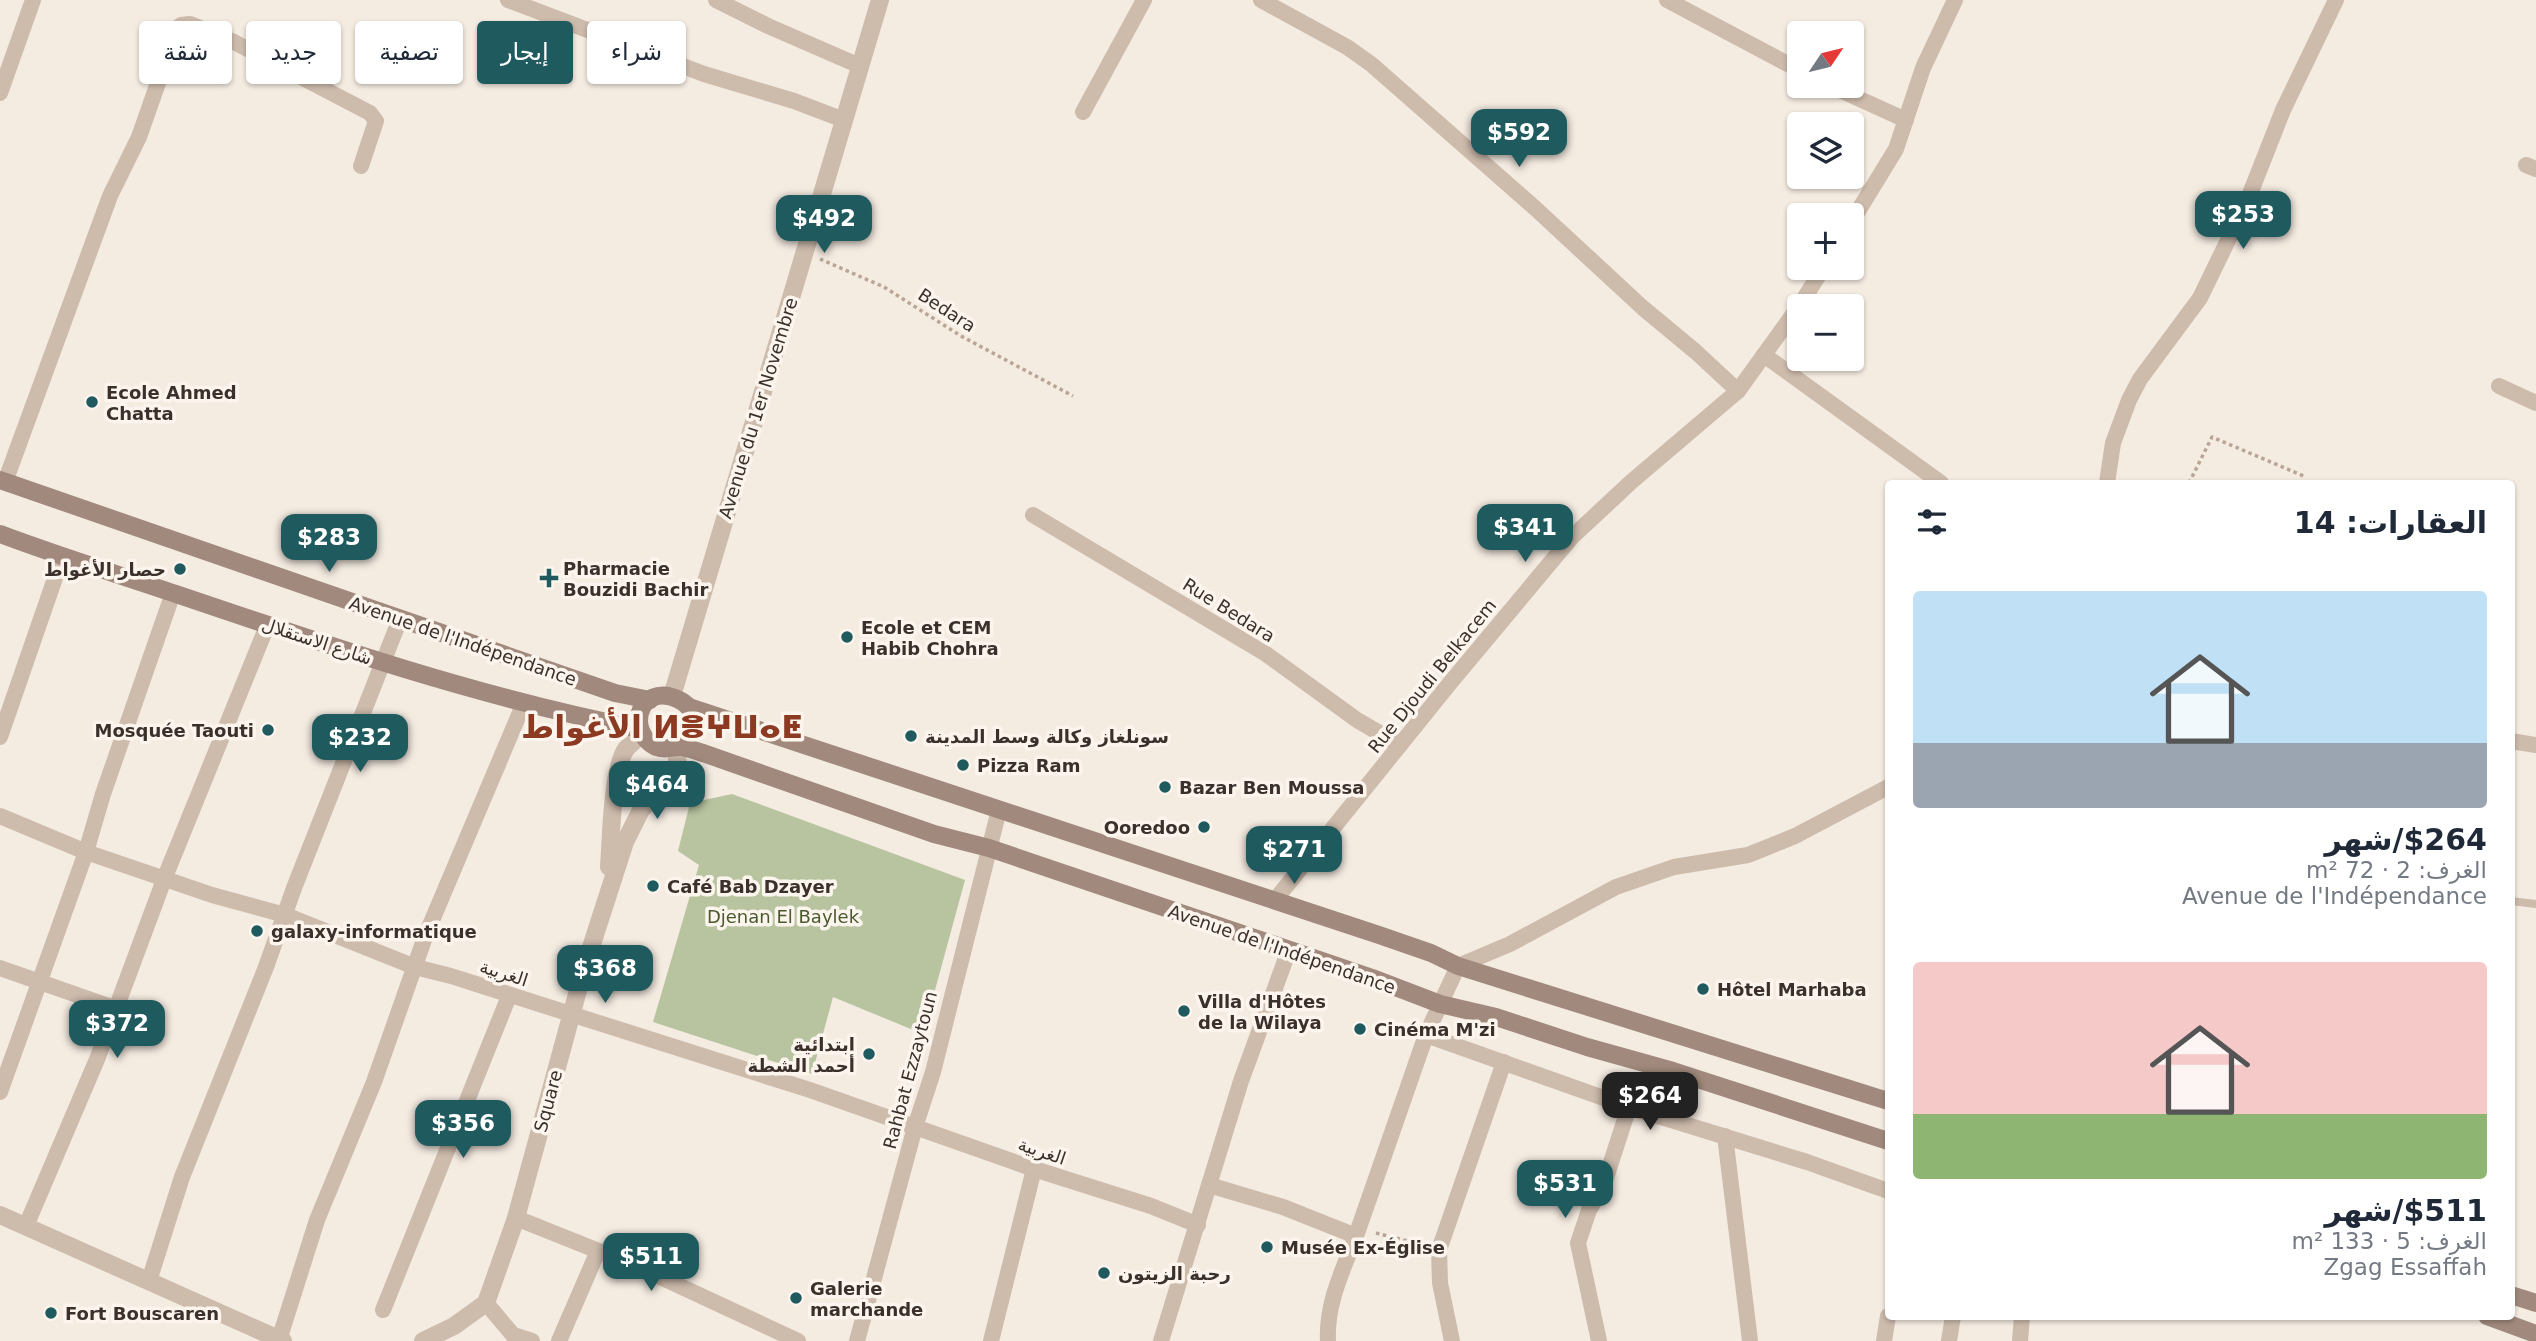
<!DOCTYPE html>
<html lang="ar">
<meta charset="utf-8">
<style>
:root{--surface:#fff;--page:#f6f6f7;--text:#1f2937;--muted:#747a83;--accent:#1f5a5e}
body{margin:0;font-family:"DejaVu Sans",Vazirmatn,"Noto Sans Tifinagh",sans-serif;background:var(--page);color:var(--text);direction:rtl;height:100vh;display:flex;flex-direction:column;font-size:26px;white-space:nowrap}
*{box-sizing:border-box;margin:0}
p{font-size:23px;color:var(--muted)}
.icon{flex:none;width:38px;height:38px;fill:none;stroke:currentColor;stroke-width:2;stroke-linecap:round;stroke-linejoin:round}
.map{position:relative;flex:1;overflow:hidden;direction:ltr}
.sheet{position:absolute;left:1885px;top:480px;width:630px;height:840px;display:flex;flex-direction:column;background:var(--surface);border-radius:7px;box-shadow:0 2px 5px #0004;direction:rtl}
.sheet>*{flex:none}
.top-card{position:absolute;left:21px;top:21px;width:665px;height:63px;direction:rtl;display:flex;gap:14px}
.needle{width:46px;rotate:55deg}
.buttons{position:absolute;left:1787px;top:21px;display:grid;gap:14px}
.buttons a{display:grid;place-items:center;width:77px;height:77px;border-radius:7px;background:var(--surface);box-shadow:0 2px 5px #0004;font-size:35px}
.price{position:absolute;translate:-50% -60px;padding:0 16px;border-radius:14px;background:var(--accent);color:#fff;font-size:23px;line-height:46px;filter:drop-shadow(0 2px 4px #0008)}
.price::after{content:'';position:absolute;left:50%;top:42px;width:21px;height:16px;margin-left:-10px;background:inherit;clip-path:polygon(0 0,100% 0,50% 100%)}
.price.selected{background:#222;color:#fff}
ul{padding:0;list-style:none}
li{display:grid;align-content:center;gap:14px;height:371px;padding:0 28px}
li span{display:grid;place-items:center;height:217px;border-radius:7px;color:#555}
li>.icon{margin-inline-start:auto}
span .icon{width:126px;height:126px;fill:#fffc;stroke-width:1}
li b{font-size:30px}
h2{display:flex;justify-content:space-between;align-items:center;height:84px;padding:0 28px;font-size:30px}
.pill{padding:0 24px;border-radius:7px;background:var(--surface);box-shadow:0 2px 5px #0004;font-size:24px;line-height:63px}
.pill.selected{background:var(--accent);color:#fff}
.map>svg:first-child{display:block}
.green{fill:#b8c4a0}
.lines{fill:none;stroke-linecap:round;stroke-linejoin:round}
.path{stroke:#b9a596;stroke-width:3.5;stroke-dasharray:3.5 3.5;stroke-linecap:butt}
.service{stroke:#cdbbac;stroke-width:8}
.minor{stroke:#cdbbac;stroke-width:16}
.tertiary{stroke:#cdbbac;stroke-width:18}
.secondary{stroke:#a18a7d;stroke-width:18}
.poi-dot{fill:#1f5a5e;stroke:#fbf5ee;stroke-width:2.5}
.labels{text-anchor:middle;dominant-baseline:central;stroke-width:7;stroke-linejoin:round;paint-order:stroke}
.street-label{font-size:18px;fill:#3b302b;stroke:#fbf5ee}
.poi-label{font-size:18px;font-weight:bold;fill:#3b302b;stroke:#fbf5ee;text-anchor:start}
.park-label{font-size:18px;fill:#4a5a2e;stroke:#fbf5ee}
.town-label{font-size:32px;font-weight:bold;fill:#8c3b22;stroke:#fbf5ee}
</style>
<div class="map">
<svg width="2536" height="1341" viewBox="0 0 2536 1341">
<rect width="100%" height="100%" fill="#f4ebe1"/>
<!-- green -->
<polygon class="green" points="732,794 965,880 923,1034 833,997 812,1074 653,1022 699,865 678,851 690,803"/>
<g class="lines">
<!-- path -->
<g class="path">
<polyline points="820,259 884,287 961,336 1073,396"/>
<polyline points="2189,483 2212,437 2306,477"/>
<polyline points="1376,1233 1423,1245"/>
</g>
<!-- service -->
<polyline class="service" points="2511,901 2536,904"/>
<!-- minor -->
<g class="minor">
<polyline points="508,0 704,74 794,101 844,120"/>
<polyline points="716,0 768,26 860,66"/>
<polyline points="1261,0 1347,47 1371,64 1536,209 1643,308 1696,352 1738,391"/>
<polyline points="1667,0 1799,70"/>
<polyline points="1831,86 1906,120"/>
<polyline points="0,93 33,0"/>
<polyline points="1083,112 1144,0"/>
<polyline points="2526,165 2536,169"/>
<polyline points="1852,221 1896,149 1923,68 1955,0"/>
<polyline points="1764,355 1941,483"/>
<polyline points="2499,386 2536,403"/>
<polyline points="5,482 110,196 139,137 177,29 181,25 190,24 234,42 370,113 376,121 361,166"/>
<polyline points="2107,483 2113,443 2129,400 2140,379 2200,298 2248,199 2283,110 2336,0"/>
<polyline points="1033,515 1266,654 1357,720 1400,745"/>
<polyline points="0,737 62,558"/>
<polyline points="2511,741 2536,745"/>
<polyline points="0,816 86,852 212,895 285,915 415,967 451,976 810,1090 1034,1169 1151,1206 1198,1225"/>
<polyline points="1275,900 1450,683 1571,538 1631,482 1738,391 1802,302 1823,268"/>
<polyline points="0,968 117,1009"/>
<polyline points="1426,1035 1629,1107 1807,1162 1888,1191"/>
<polyline points="0,1092 86,852 103,794 173,593"/>
<polyline points="1725,1136 1750,1341"/>
<polyline points="1209,1185 1241,1081 1289,950"/>
<polyline points="516,1218 641,1268 798,1341"/>
<polyline points="26,1226 98,1057 165,877 267,626"/>
<polyline points="149,1281 182,1177 266,967 294,888 400,619"/>
<polyline points="486,1303 513,1335 532,1341"/>
<polyline points="383,1310 509,996"/>
<polyline points="279,1340 317,1220 374,1082 425,937 524,703"/>
<polyline points="559,1341 598,1251"/>
<polyline points="857,1341 915,1127 933,1072 999,810"/>
<polyline points="991,1341 1034,1169"/>
<polyline points="1161,1341 1209,1185 1283,1207 1356,1236 1426,1035 1458,966 1510,944 1616,887 1674,867 1748,855 1795,836 1888,787"/>
<path d="M1328,1341c-2,-38 15,-71 28,-105"/>
<polyline points="1452,1341 1440,1283 1439,1250 1504,1062"/>
<polyline points="1599,1341 1578,1243 1589,1210 1603,1187 1629,1107"/>
<polyline points="1884,1341 1888,1316"/>
<polyline points="1949,1341 1953,1316"/>
<polyline points="2020,1341 2022,1316"/>
</g>
<!-- tertiary -->
<g class="tertiary">
<polyline points="672,696 880,0"/>
<path d="M609,867c2,-26 3,-99 17,-118 5,-6 11,-10 16,-15"/>
<polyline points="0,1215 283,1341"/>
<polyline points="423,1341 454,1326 486,1303 516,1218 583,972 625,842 641,810 672,779 678,764 675,748"/>
</g>
<!-- secondary -->
<g class="secondary">
<polyline points="0,480 615,693 650,700"/>
<path d="M0,534c58,22 117,40 176,60 153,52 306,104 464,135"/>
<polyline points="689,707 1379,935 1431,953 1458,966 1888,1101"/>
<path d="M679,746c50,-39 -39,-77 -40,-25 0,11 7,21 17,26 10,4 17,-1 26,0 7,1 14,4 21,6l231,81 55,14 383,130 68,26 56,13 91,30 86,24 215,70"/>
<polyline points="2511,1295 2536,1303"/>
<polyline points="2487,1316 2536,1334"/>
</g>
</g>
<!-- markers -->
<g class="poi-dot">
<circle cx="92" cy="402" r="7"/>
<circle cx="180" cy="569" r="7"/>
<path d="M545.5 567.5h7v7h7v7h-7v7h-7v-7h-7v-7h7z"/>
<circle cx="847" cy="637" r="7"/>
<circle cx="268" cy="730" r="7"/>
<circle cx="911" cy="736" r="7"/>
<circle cx="963" cy="765" r="7"/>
<circle cx="1165" cy="787" r="7"/>
<circle cx="1204" cy="827" r="7"/>
<circle cx="653" cy="886" r="7"/>
<circle cx="257" cy="931" r="7"/>
<circle cx="1703" cy="989" r="7"/>
<circle cx="1184" cy="1011" r="7"/>
<circle cx="1360" cy="1029" r="7"/>
<circle cx="869" cy="1054" r="7"/>
<circle cx="1267" cy="1247" r="7"/>
<circle cx="1104" cy="1273" r="7"/>
<circle cx="796" cy="1298" r="7"/>
<circle cx="51" cy="1313" r="7"/>
</g>
<g class="labels">
<!-- street labels -->
<g class="street-label">
<text transform="translate(947 310) rotate(33)">Bedara</text>
<text transform="translate(758 408) rotate(-73)">Avenue du 1er Novembre</text>
<text transform="translate(1229 610) rotate(32)">Rue Bedara</text>
<text transform="translate(317 641) rotate(18)">شارع الاستقلال</text>
<text transform="translate(463 641) rotate(19)">Avenue de l'Indépendance</text>
<text transform="translate(1432 676) rotate(-51)">Rue Djoudi Belkacem</text>
<text transform="translate(1282 949) rotate(19)">Avenue de l'Indépendance</text>
<text transform="translate(504 973) rotate(18)">الغربية</text>
<text transform="translate(910 1070) rotate(-75)">Rahbat Ezzaytoun</text>
<text transform="translate(548 1101) rotate(-75)">Square</text>
<text transform="translate(1042 1151) rotate(19)">الغربية</text>
</g>
<!-- poi labels -->
<g class="poi-label">
<text x="106" y="392">Ecole Ahmed<tspan x="106" dy="21">Chatta</tspan></text>
<text x="563" y="568">Pharmacie<tspan x="563" dy="21">Bouzidi Bachir</tspan></text>
<text x="166" y="569" text-anchor="end">حصار الأغواط</text>
<text x="861" y="627">Ecole et CEM<tspan x="861" dy="21">Habib Chohra</tspan></text>
<text x="254" y="730" text-anchor="end">Mosquée Taouti</text>
<text x="925" y="736">سونلغاز وكالة وسط المدينة</text>
<text x="977" y="765">Pizza Ram</text>
<text x="1179" y="787">Bazar Ben Moussa</text>
<text x="1190" y="827" text-anchor="end">Ooredoo</text>
<text x="667" y="886">Café Bab Dzayer</text>
<text x="271" y="931">galaxy-informatique</text>
<text x="1717" y="989">Hôtel Marhaba</text>
<text x="1198" y="1001">Villa d'Hôtes<tspan x="1198" dy="21">de la Wilaya</tspan></text>
<text x="1374" y="1029">Cinéma M'zi</text>
<text x="855" y="1044" text-anchor="end">إبتدائية<tspan x="855" dy="21">أحمد الشطة</tspan></text>
<text x="1281" y="1247">Musée Ex-Église</text>
<text x="1118" y="1273">رحبة الزيتون</text>
<text x="810" y="1288">Galerie<tspan x="810" dy="21">marchande</tspan></text>
<text x="65" y="1313">Fort Bouscaren</text>
</g>
<!-- park labels -->
<g class="park-label">
<text x="783" y="916">Djenan El Baylek</text>
</g>
<!-- town labels -->
<g class="town-label">
<text x="662" y="727">الأغواط ⵍⴻⵖⵡⴰⵟ</text>
</g>
</g>
</svg>
<div class="buttons">
<a><svg class="needle" viewBox="-14 -14 28 28"><path d="M0-13l5 13h-10z" fill="#e53935"/><path d="M0 13l5-13h-10z" fill="#747a83"/></svg></a>
<a><svg class="icon" aria-label="layers" viewBox="0 0 24 24"><path d="M12 4l9 5-9 5-9-5zM3 14l9 5 9-5"/></svg></a>
<a>+</a>
<a>−</a>
</div>
<b class="price" style="left:1519px;top:169px">$592</b>
<b class="price" style="left:2243px;top:251px">$253</b>
<b class="price" style="left:824px;top:255px">$492</b>
<b class="price" style="left:1525px;top:564px">$341</b>
<b class="price" style="left:329px;top:574px">$283</b>
<b class="price" style="left:360px;top:774px">$232</b>
<b class="price" style="left:657px;top:821px">$464</b>
<b class="price" style="left:1294px;top:886px">$271</b>
<b class="price" style="left:605px;top:1005px">$368</b>
<b class="price" style="left:117px;top:1060px">$372</b>
<b class="price selected" style="left:1650px;top:1132px">$264</b>
<b class="price" style="left:463px;top:1160px">$356</b>
<b class="price" style="left:1565px;top:1220px">$531</b>
<b class="price" style="left:651px;top:1293px">$511</b>
<div class="top-card">
<a class="pill">شراء</a>
<a class="pill selected">إيجار</a>
<a class="pill">تصفية</a>
<a class="pill">جديد</a>
<a class="pill">شقة</a>
</div>
<section class="sheet">
<h2>العقارات: 14<svg class="icon" aria-label="filters" viewBox="0 0 24 24"><path d="M4 7h16M4 17h16"/><circle cx="9" cy="7" r="2"/><circle cx="15" cy="17" r="2"/></svg></h2>
<ul>
<li><span style="background:linear-gradient(#bfe0f5 70%,#9aa5b1 0)"><svg class="icon" aria-label="home" viewBox="0 0 24 24"><path d="M3 11l9-7 9 7M6 9v11h12V9"/></svg></span><div><b>$264/شهر</b><p>الغرف: 2 · 72 m²</p><p>Avenue de l'Indépendance</p></div></li>
<li><span style="background:linear-gradient(#f6c9c9 70%,#8fb573 0)"><svg class="icon" aria-label="home" viewBox="0 0 24 24"><path d="M3 11l9-7 9 7M6 9v11h12V9"/></svg></span><div><b>$511/شهر</b><p>الغرف: 5 · 133 m²</p><p>Zgag Essaffah</p></div></li>
</ul>
</section>
</div>
